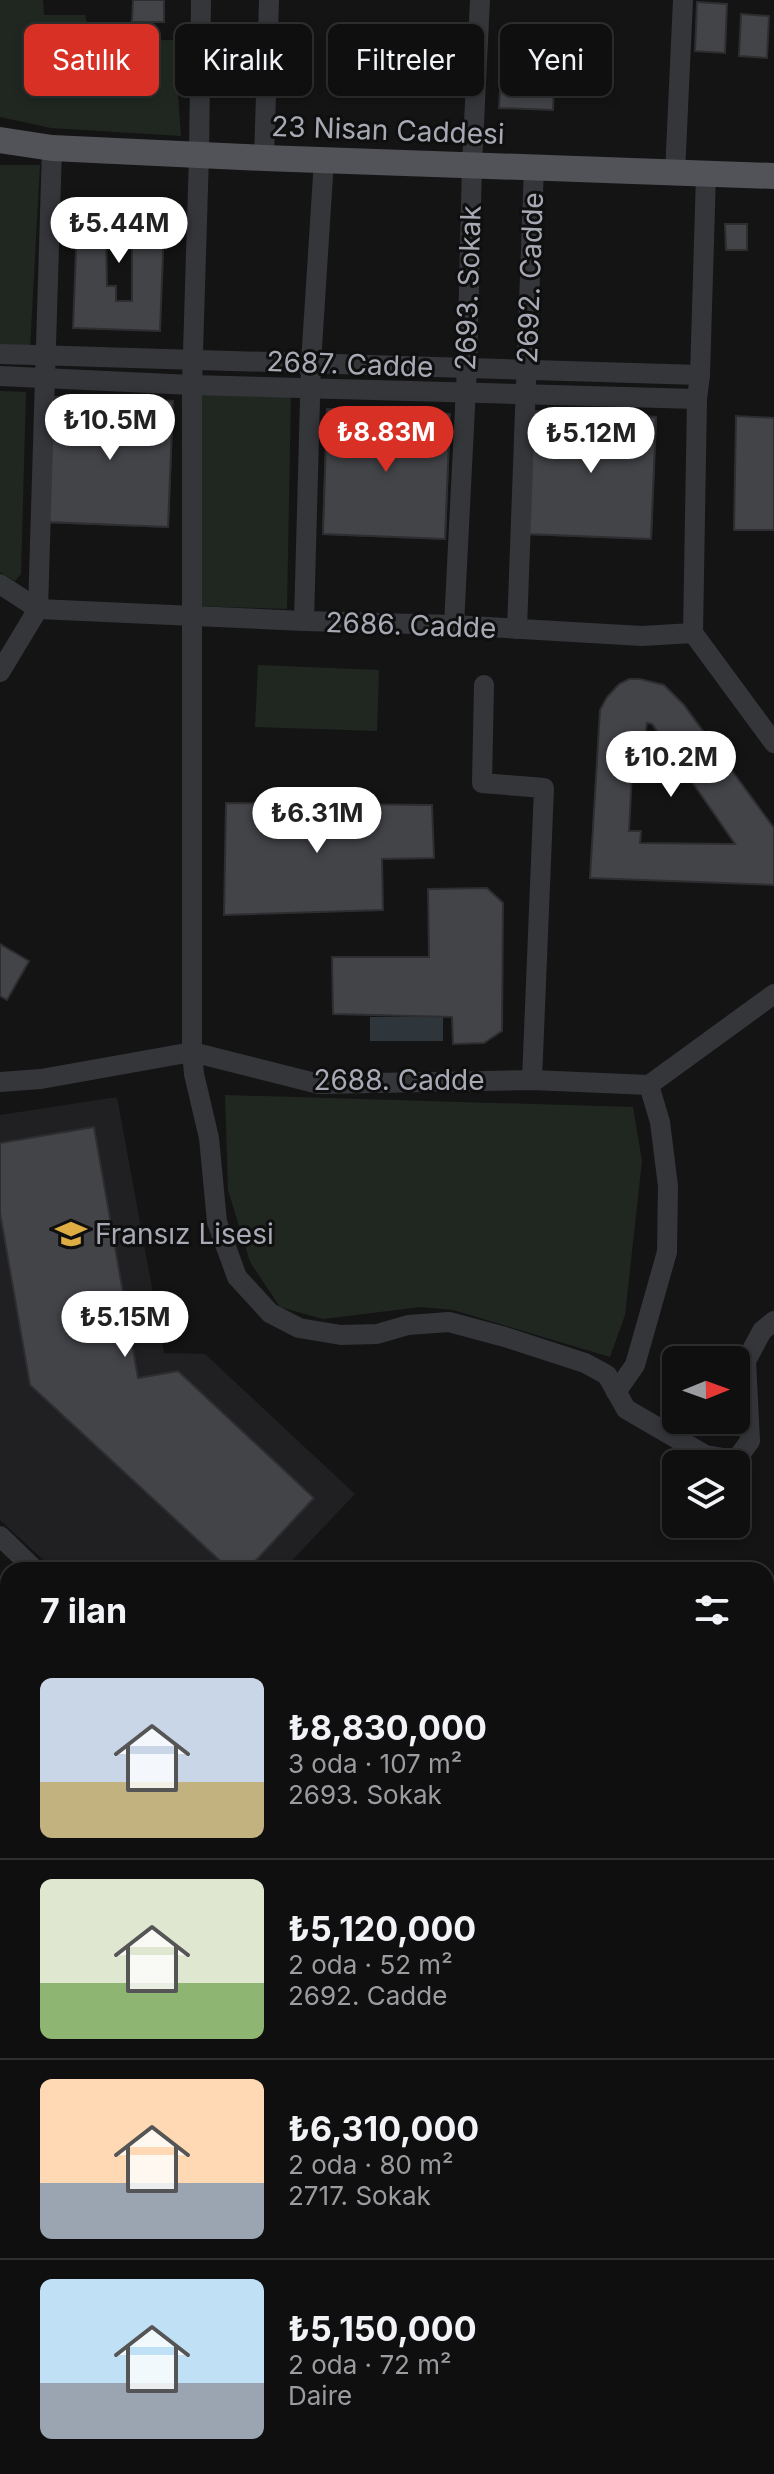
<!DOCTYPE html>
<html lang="tr">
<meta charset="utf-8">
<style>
:root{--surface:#0f0f10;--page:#181819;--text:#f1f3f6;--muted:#9b9c9f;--line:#2f2f30;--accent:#d93025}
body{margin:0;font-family:Inter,sans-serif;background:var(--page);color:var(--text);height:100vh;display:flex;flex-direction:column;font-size:30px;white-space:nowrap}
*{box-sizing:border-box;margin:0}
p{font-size:26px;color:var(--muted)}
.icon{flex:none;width:44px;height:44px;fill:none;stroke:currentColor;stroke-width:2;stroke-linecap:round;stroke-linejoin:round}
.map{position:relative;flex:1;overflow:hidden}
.panel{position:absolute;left:0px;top:1562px;width:774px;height:912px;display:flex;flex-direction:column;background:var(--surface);border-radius:24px 24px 0 0;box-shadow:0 4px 12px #0003,0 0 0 2px var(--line)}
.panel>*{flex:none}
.banner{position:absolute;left:24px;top:24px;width:726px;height:72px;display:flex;gap:16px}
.needle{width:52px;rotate:89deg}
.buttons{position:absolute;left:662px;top:1346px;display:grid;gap:16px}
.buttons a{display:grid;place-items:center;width:88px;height:88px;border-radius:12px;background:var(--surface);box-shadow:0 4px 12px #0003,0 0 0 2px var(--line);font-size:40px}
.price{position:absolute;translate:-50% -68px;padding:0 18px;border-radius:28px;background:#fff;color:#222;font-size:26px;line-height:52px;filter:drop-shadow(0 2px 4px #0008)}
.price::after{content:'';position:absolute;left:50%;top:48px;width:24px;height:18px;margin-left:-12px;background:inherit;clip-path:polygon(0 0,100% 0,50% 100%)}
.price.current{background:var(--accent);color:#fff}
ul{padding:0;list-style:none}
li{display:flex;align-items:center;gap:24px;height:200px;padding:0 40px}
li+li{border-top:2px solid var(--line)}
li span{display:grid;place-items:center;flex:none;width:224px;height:160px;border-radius:12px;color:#555}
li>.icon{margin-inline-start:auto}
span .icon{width:96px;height:96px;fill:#fffc;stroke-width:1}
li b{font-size:34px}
h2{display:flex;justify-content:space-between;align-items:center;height:96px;padding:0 40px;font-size:34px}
.tag{padding:0 28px;border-radius:12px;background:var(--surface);box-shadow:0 4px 12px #0003,0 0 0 2px var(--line);font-size:28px;line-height:72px}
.tag.current{background:var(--accent);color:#fff}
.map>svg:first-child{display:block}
.built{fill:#202022}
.green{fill:#202721}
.water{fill:#2e363c}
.building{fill:#434448;stroke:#2e2e31;stroke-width:2;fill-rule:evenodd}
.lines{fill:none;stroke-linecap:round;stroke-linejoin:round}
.minor{stroke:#35363a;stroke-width:20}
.major{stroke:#515358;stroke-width:26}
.labels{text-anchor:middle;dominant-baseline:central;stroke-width:6;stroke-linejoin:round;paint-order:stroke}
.street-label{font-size:28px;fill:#a7aab4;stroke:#0f0f10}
.poi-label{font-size:28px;fill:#a7aab4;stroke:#0f0f10;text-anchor:start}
</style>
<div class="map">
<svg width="774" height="2474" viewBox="0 0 774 2474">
<rect width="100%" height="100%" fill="#141415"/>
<!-- built -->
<polygon class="built" points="117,1097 164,1353 205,1354 355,1494 283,1570 54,1570 0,1520 0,1115"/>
<!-- green -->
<g class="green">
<polygon points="0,0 43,0 44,15 85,15 92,41 174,40 181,136 51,128 0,117"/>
<polygon points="0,165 40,165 30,349 0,344"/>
<polygon points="0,391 26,392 21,574 15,581 0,572"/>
<polygon points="201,392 291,393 287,609 195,606"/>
<polygon points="258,665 379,670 377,731 255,727"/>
<polygon points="225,1095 633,1107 642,1161 625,1315 610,1357 453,1310 421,1307 323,1319 280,1307 250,1262 228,1190"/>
</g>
<!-- water -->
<rect class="water" x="370" y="1017" width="73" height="24"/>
<!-- building -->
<g class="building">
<polygon points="133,0 164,0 164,22 132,22"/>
<polygon points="697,2 727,4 725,53 695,51"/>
<polygon points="741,14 769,16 767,58 739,56"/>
<polygon points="501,73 554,76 553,110 499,108"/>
<path d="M78,199l87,3 -5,129 -87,-3zM106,232h26v69h-16v-15h-9z"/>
<polygon points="725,224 747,224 747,250 726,250"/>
<path d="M51,397l122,4 -5,126 -122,-5zM78,429l24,1 1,12 7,3 7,-4 1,-11 22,1 -1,64 -25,-1 -1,-10 -4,-2 -7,2 -2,9h-22z"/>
<polygon points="51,397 173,401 168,527 46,522"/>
<path d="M327,409l123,5 -5,125 -122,-5zM355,442h23l2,12 7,4 7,-5 1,-11 22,1 -1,64 -25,-1 1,-6 -6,-6 -7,2 -2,10 -22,-1z"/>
<polygon points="327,409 450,414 445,539 323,534"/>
<path d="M531,411l125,6 -5,122 -124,-5zM561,444l63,2v24l-11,2 -1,4 2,7 9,2 -1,22 -63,-1 1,-23 11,-1 4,-8 -4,-6 -11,-1z"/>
<polygon points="531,411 656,417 651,539 527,534"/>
<polygon points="736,416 774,418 774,530 734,530"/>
<path d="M629,679h11l24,6 20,20 90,123v57l-184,-7 10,-168 7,-13 12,-13zM647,723l5,1 83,120 -95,-1 1,-12h-12l5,-97 11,1z"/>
<polygon points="226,803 432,805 434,858 382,859 383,910 224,915"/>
<polygon points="487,888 503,903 502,1031 484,1043 453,1044 452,1017 333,1014 332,957 429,957 428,889"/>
<polygon points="0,944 29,961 7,1000 0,996"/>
<polygon points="94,1127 138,1378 178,1371 314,1498 247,1570 230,1570 30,1385 0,1213 0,1143"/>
<polygon points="0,1610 8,1617 8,1689 0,1690"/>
<polygon points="766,2458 773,2458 773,2474 750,2474 750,2466 766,2466"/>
<polygon points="374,2466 441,2466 446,2474 361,2474"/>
</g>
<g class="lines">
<!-- minor -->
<g class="minor">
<polyline points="201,0 199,155 192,385 192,1052 194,1074 209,1138 217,1222 237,1277 270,1313 299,1328 341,1335 377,1334 408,1325 449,1322 505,1337 585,1363 607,1375 626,1409 705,1455 736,1460 750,1441 746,1361 762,1331 774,1321"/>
<polyline points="264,158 269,0"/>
<polyline points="675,173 683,0"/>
<polyline points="0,354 700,375"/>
<polyline points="0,376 192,385 697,399"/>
<polyline points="0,584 38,609 304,621 454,625 642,636 693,633 774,743"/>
<polyline points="304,621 311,363 324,160"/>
<polyline points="454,625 467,368 472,164 480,0"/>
<polyline points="517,629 534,167"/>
<polyline points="693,633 697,399 700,375 706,174"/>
<polyline points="0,672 38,609 52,148"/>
<polyline points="484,685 482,783 544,788 532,1080"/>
<polyline points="0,1082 41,1079 192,1052 319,1084 532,1080 649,1085 774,994"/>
<polyline points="616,1392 635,1365 667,1252 668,1186 660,1122 649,1085"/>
<polyline points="0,1536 35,1570"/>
<polyline points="766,2275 774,2275"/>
<polyline points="499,2466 504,2474"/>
<polyline points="567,2466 569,2474"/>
<polyline points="626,2474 626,2466"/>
</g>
<!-- major -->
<g class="major">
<polyline points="0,140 52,148 264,158 774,176"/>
<polyline points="0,2226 8,2239"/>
<polyline points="0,2319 8,2332"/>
<polyline points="89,2466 94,2474"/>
<polyline points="146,2466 151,2474"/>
</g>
</g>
<!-- icons -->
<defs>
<symbol id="school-bare" viewBox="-9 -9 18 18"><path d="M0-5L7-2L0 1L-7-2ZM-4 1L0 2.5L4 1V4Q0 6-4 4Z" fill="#ddad44" stroke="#0f0f10" stroke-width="2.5" paint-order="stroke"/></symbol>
</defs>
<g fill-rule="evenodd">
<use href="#school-bare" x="49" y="1212" width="44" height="44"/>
</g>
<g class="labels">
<!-- street labels -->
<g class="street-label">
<text transform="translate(388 130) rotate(2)">23 Nisan Caddesi</text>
<text transform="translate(530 278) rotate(-88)">2692. Cadde</text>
<text transform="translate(468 288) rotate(-88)">2693. Sokak</text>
<text transform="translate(350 364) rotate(2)">2687. Cadde</text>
<text transform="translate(411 625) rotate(2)">2686. Cadde</text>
<text x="399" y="1080">2688. Cadde</text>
</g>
<!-- poi labels -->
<g class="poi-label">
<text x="95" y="1234">Fransız Lisesi</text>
</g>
</g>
</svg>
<div class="buttons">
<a><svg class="needle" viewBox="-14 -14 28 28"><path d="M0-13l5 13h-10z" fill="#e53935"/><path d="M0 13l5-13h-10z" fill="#9b9c9f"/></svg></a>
<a><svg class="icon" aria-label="layers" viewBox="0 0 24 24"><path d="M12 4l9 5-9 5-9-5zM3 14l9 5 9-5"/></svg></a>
</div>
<b class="price" style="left:119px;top:265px">₺5.44M</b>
<b class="price" style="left:110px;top:462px">₺10.5M</b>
<b class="price current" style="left:386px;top:474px">₺8.83M</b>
<b class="price" style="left:591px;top:475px">₺5.12M</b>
<b class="price" style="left:671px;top:799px">₺10.2M</b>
<b class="price" style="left:317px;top:855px">₺6.31M</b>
<b class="price" style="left:125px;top:1359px">₺5.15M</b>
<div class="banner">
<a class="tag current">Satılık</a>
<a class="tag">Kiralık</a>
<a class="tag">Filtreler</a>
<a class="tag">Yeni</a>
</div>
<section class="panel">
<h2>7 ilan<svg class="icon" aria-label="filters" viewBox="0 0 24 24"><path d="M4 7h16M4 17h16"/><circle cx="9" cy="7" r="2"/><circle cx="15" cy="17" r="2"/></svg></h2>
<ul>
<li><span style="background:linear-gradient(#c9d6e8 65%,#c2b280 0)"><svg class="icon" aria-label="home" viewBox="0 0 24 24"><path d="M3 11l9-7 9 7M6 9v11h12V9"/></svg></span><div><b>₺8,830,000</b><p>3 oda · 107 m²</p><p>2693. Sokak</p></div></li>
<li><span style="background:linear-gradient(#dfe7d0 65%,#8fb573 0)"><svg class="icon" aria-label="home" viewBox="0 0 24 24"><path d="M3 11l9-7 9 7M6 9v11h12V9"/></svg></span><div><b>₺5,120,000</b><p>2 oda · 52 m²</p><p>2692. Cadde</p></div></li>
<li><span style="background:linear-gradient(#ffd9b3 65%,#9aa5b1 0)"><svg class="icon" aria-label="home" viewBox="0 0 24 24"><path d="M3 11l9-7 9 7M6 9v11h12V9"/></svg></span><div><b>₺6,310,000</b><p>2 oda · 80 m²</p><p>2717. Sokak</p></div></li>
<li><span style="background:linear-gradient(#bfe0f5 65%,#9aa5b1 0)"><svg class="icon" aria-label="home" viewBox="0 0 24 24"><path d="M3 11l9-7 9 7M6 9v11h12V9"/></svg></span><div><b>₺5,150,000</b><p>2 oda · 72 m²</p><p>Daire</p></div></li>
</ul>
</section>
</div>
